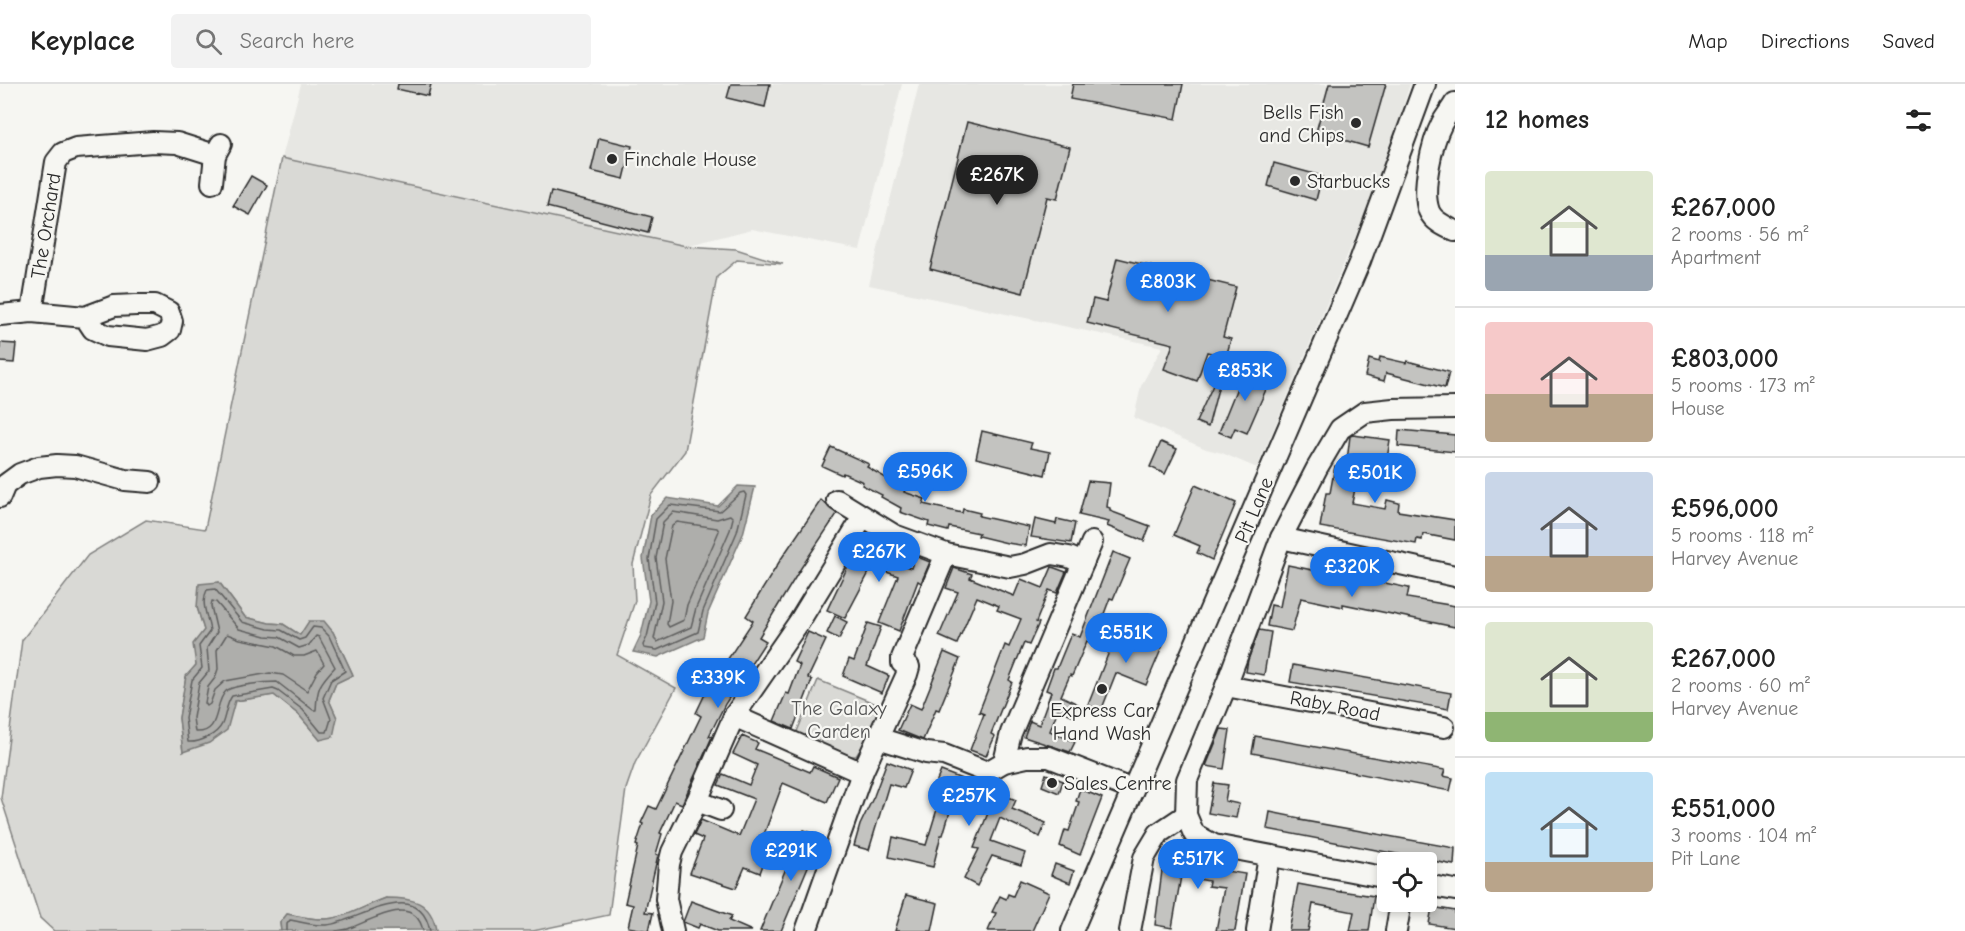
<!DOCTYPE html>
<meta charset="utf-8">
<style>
:root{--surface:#fff;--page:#f2f2f2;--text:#222;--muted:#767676;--line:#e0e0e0;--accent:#1a73e8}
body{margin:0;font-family:"Comic Neue",sans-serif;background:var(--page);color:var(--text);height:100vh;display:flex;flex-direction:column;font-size:22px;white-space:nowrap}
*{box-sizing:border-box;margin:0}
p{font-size:20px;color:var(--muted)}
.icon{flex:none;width:33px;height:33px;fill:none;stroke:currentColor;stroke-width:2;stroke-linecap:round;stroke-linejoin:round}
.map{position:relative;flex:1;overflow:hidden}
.sheet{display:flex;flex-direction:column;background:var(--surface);width:510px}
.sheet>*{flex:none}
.buttons{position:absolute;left:1377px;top:768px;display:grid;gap:12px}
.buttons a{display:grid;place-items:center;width:60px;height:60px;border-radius:6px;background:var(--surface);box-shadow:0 3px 9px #0003;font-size:30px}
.price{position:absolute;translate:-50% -51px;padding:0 14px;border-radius:21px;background:var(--accent);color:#fff;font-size:20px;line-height:39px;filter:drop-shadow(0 2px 3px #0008)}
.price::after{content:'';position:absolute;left:50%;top:36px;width:18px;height:14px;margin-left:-9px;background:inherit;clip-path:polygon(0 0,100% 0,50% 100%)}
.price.active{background:#222;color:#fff}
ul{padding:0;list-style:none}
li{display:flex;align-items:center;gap:18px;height:150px;padding:0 30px}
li+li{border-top:2px solid var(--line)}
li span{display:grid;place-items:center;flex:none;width:168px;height:120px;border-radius:6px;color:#555}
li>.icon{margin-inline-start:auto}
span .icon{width:72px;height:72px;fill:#fffc;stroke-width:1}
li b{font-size:26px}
h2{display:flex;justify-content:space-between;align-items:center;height:72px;padding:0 30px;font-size:26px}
header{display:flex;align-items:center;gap:36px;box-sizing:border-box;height:84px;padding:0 30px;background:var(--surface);border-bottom:2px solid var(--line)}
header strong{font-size:28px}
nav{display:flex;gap:33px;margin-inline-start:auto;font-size:21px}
.search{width:420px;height:54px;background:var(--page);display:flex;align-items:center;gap:15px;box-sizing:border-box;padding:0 21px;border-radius:6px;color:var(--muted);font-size:22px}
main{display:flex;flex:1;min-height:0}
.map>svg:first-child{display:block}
.built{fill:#e7e7e3}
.green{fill:#d9d9d5;stroke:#828280;stroke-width:1.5;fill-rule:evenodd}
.water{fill:#aeaeab;stroke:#7a7a78;stroke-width:1.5}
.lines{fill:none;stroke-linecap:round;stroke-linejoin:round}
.shore{stroke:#5f5f5e;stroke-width:1.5}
.building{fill:#c3c3c0;stroke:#2b2b2b;stroke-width:1.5}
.minor-casing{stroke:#2b2b2b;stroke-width:24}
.minor{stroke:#f6f6f2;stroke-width:20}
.poi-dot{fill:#2b2b2b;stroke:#f6f6f2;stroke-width:2}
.labels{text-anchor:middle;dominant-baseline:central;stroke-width:4.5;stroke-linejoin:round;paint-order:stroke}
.poi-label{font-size:20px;fill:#2b2b2b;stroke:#f6f6f2;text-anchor:start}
.street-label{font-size:20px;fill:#2b2b2b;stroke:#f6f6f2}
.park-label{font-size:20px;fill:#565656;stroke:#f6f6f2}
</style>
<header>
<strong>Keyplace</strong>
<div class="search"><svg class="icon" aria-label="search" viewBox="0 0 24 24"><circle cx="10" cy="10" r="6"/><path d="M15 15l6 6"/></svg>Search here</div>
<nav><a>Map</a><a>Directions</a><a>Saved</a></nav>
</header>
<main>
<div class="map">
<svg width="1455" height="847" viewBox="0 0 1455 847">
<rect width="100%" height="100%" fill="#f6f6f2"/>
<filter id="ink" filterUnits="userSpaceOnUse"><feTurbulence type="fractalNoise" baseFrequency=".0167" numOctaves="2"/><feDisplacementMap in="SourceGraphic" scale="12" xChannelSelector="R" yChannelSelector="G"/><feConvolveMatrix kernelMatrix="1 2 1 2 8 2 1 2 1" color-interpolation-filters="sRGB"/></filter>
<g filter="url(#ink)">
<!-- built -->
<g class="built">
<polygon points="301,0 902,0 860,166 752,145 686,162 282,74"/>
<polygon points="919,0 1410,0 1382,90 1257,384 1222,369 1206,365 1134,334 1141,302 1162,263 869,201"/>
</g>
<!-- green -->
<g class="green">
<path d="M282,74l404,88 50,3 47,15 -46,-4 -20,17 -32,174 -34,44 -18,69 2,37 -18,54 59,33 -41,75 -9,26 -17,126 -76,16h-97l-50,-33c-20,7 -39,20 -60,21 -13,1 -27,-3 -39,-5l-7,9 1,8h-227l-14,-13 -39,-120 21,-158 66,-85 58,-35 59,9zM219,498l26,35 24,6 14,1 17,11 33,-3 20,43 -17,8 -7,17 8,18 -17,22 -21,-25 -25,-20 -39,6 -52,51 -4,-34 7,-41 10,-12 8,-35 -7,-23z"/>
<polygon points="818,596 881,622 864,660 856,672 849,672 796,650"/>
</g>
<!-- water -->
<g class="water">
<polygon points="738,402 755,403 743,450 708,529 703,553 658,573 633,568 641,551 649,517 643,474 651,431 667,414 718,422"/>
<polygon points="219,498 245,533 269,539 283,540 300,551 309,537 324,537 333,548 353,591 336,599 329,616 337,634 333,653 320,656 299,631 274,611 235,617 227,646 209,659 183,668 179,634 186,592 196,581 193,560 204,546 197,523 199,500"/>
<path d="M386,814c26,0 45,3 50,32l-155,1 -1,-8 7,-9c12,2 26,6 39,5 20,-1 40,-14 60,-21z"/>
</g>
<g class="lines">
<!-- shore -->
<g class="shore">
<polygon points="740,409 744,408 746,411 737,448 703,527 698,548 657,566 644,564 643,561 647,553 655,518 649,475 656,435 670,421 720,427"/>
<polygon points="673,428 717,435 730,431 733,434 730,446 696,524 691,543 657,558 654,555 662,517 656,474 663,438"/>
<polygon points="677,438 717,444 719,447 687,521 684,536 669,543 667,540 671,517 665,475 672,442"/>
<path d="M215,505l27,33 26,7 13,1 18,10 6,-2 8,-11 8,1 8,8 16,35 -14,9 -8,18 8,21 -4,13h-6l-18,-22 -25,-19 -5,-2 -41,7c-6,8 -6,19 -10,28 -5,11 -23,19 -34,18l-3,-24 7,-38 10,-12 -3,-22 11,-15c-2,-14 -10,-28 -3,-41z"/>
<path d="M212,517l4,1 23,27 27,7 13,1 20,11 10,-3 7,-9 3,1 16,30c-15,16 -18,20 -19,43h-3l-36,-28c-10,0 -44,3 -51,9 -13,12 -4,43 -31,41l-2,-14 6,-35 10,-12 -2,-23 10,-16 -6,-26z"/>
<polygon points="227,550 240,555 276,562 294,572 304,572 317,567 324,580 317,588 307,607 283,591 270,589 225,597 215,606 210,620 207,622 205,619 208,603 215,594 218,585 217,566"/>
<path d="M287,847v-7l3,-4c12,2 26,6 37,5 31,-3 92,-50 103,6"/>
<path d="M336,847c5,-1 10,-1 14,-3 20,-7 65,-36 73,3"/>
</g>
</g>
<!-- building -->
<g class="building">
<polygon points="398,0 431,0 428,12 397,5"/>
<polygon points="731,0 770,0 765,23 727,14"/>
<polygon points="1073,0 1183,0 1176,35 1070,15"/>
<polygon points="1329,0 1386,0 1368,63 1316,48"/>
<polygon points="967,38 1070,63 1057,115 1047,113 1023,209 930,185"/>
<polygon points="599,54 632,62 624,95 591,87"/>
<polygon points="1274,79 1322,92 1316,116 1268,102"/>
<polygon points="251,92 267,101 250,131 233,122"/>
<polygon points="551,107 652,133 648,149 547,123"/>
<polygon points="1117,174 1236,203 1223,253 1231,255 1226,273 1207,268 1197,297 1164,285 1173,260 1087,239 1093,215 1106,218"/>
<polygon points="0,259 16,260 14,279 0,278"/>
<polygon points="1380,273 1406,279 1407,277 1449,288 1445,304 1386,289 1384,297 1365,292 1369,275 1379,278"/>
<polygon points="1245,284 1271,294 1247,349 1235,344 1231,353 1219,348"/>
<polygon points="1214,299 1219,301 1208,343 1196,338"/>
<polygon points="1399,346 1455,351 1455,368 1398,362"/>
<polygon points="982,347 1032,359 1030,364 1050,368 1045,391 976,374"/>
<polygon points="1353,351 1390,356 1387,375 1362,371 1352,419 1385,425 1387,416 1399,419 1398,427 1455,436 1455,456 1423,450 1422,456 1417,455 1416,460 1320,443 1326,409 1330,409 1335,382 1346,385 1350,352"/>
<polygon points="1161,358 1177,365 1165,390 1150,383"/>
<polygon points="831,363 869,380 867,383 905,405 904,408 925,415 923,420 962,429 963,425 980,429 979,432 1029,443 1026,462 1007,459 978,452 979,449 949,443 948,447 928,442 929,438 900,428 901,424 881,413 882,411 862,401 863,398 843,389 842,391 822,382"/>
<polygon points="1088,397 1110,399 1107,423 1110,424 1110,427 1150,442 1144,457 1107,442 1109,438 1079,431"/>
<polygon points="1195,401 1236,419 1212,476 1197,469 1200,462 1174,451"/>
<polygon points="821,416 837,430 801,484 759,553 766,557 725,620 709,652 712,653 682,720 675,717 660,749 662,750 656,770 658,771 645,828 653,829 649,847 628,843 633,821 625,819 638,762 636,761 643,740 641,739 649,722 656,725 701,632 696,629 706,608 753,537 746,532 781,475"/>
<polygon points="1035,435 1056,440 1057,435 1075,439 1071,459 1031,453"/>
<polygon points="867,449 882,458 876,473 911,484 915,472 930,478 921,499 918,497 899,547 879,539 898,492 872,483 845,534 827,526 849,480 853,482"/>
<polygon points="1113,468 1130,475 1113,515 1110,514 1093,559 1087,557 1072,592 1070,591 1061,612 1078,620 1072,631 1058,625 1050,647 1075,658 1070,668 1024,653 1030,637 1039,641 1051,608 1046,606 1054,584 1057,584 1071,550 1080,553"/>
<polygon points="1288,481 1327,489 1327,487 1409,504 1407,514 1455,522 1455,543 1343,520 1343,523 1301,514 1292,547 1267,542 1271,521 1280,523"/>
<polygon points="1052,483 1066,488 1057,509 1049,506 1036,538 1039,539 1029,561 1024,559 1009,596 1012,598 991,650 995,652 986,672 970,666 984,630 979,628 1005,561 1009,563 1021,535 997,526 999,522 977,513 957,560 939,552 958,508 946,504 954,484 972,490 970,494 1014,512 1021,495 1043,504"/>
<polygon points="835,532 847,538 839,555 827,549"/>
<polygon points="868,539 881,543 867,582 889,592 882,609 843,592 849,575 854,577"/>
<polygon points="1124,545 1163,561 1146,601 1116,589 1101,627 1088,621 1112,560 1117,561"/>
<polygon points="1259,546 1271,548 1264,591 1246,588 1248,576"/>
<polygon points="808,548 826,556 808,594 812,596 793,645 774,637 786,609 789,610 800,581 794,578"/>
<polygon points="944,568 960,575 939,626 936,625 923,656 898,646 910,620 921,625"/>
<polygon points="1293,581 1451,609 1448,625 1290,598"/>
<polygon points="1221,645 1230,646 1224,685 1206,682"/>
<polygon points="742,652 758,659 755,665 772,672 810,688 813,682 838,693 827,718 783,699 755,775 764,778 760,789 745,783 736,804 690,789 703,755 694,751 701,736 739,752 754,715 718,701 723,690 749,701 757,681 733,670"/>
<polygon points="1255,652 1445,686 1443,692 1453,694 1450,707 1252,669"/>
<polygon points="887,677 911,686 904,704 889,700 869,766 854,762 860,741 874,712"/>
<polygon points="941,687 1016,716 1012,725 1046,739 1040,753 1000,734 991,757 1025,769 1021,781 992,772 977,802 964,795 979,765 974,764 988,729 954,714 943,751 941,751 933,783 889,773 893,753 926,761 942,709 933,706"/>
<polygon points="1046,690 1063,697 1059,709 1042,702"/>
<polygon points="1214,699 1228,701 1225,717 1239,720 1236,734 1208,729"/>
<polygon points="1080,705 1102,714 1080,771 1060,762 1065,746 1069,747 1079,718 1076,717"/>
<polygon points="1270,728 1300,734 1300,736 1455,764 1454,781 1267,745"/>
<polygon points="804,746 822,753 814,774 812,773 781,847 760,847 789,777 791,778"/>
<polygon points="1164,771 1202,777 1201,783 1245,790 1235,847 1216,847 1224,804 1208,802 1209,797 1181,792 1172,844 1155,841"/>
<polygon points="1055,780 1074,787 1070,799 1051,791"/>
<polygon points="1020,796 1049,809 1032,847 988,847 996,829 992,828 1000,812 1006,815 1008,810 1013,812"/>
<polygon points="1298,800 1341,808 1341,807 1374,812 1369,847 1350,847 1354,828 1313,820 1308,847 1289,847"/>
<polygon points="906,811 938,819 932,847 895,847"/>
<polygon points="691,817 732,832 729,837 752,847 718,847 700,840 698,844 683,838"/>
<polygon points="1432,823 1455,827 1455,844 1429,840"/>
</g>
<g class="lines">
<defs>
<g id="minor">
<path d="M1455,19c-4,7 -9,13 -13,20 -10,19 -21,67 -13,88 4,10 17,16 26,20"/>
<polyline points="212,99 215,71 221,60"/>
<polyline points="32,228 56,78 63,69 76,64 153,58 177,59 215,71"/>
<polyline points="0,231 32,228 85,233 114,222 136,221 155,221 169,228 172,237 170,246 162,252 147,256 108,252 93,245 85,233"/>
<polyline points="0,413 5,401 20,390 39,383 57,381 75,382 125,396 150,398"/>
<polyline points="837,416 894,451 946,470 1010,483 1025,480 1051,470 1069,473 1083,479"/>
<polyline points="1281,454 1455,492"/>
<polyline points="1226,602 1444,643"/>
<polyline points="734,632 862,689"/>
<polyline points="878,654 926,669 944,671 987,688 1004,678 1027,673 1049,673 1133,706"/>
<polyline points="1004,678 1011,649 1092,458"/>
<polyline points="697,717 721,726"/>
<polyline points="1388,794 1214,761 1194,750 1186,731 1187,696 1226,602 1281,454 1317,384 1340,345 1365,328 1393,325 1455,324"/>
<polyline points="1426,801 1455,806"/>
<polyline points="673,847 666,815 669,780 672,768 697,717 734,632 799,538 863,433"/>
<polyline points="806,847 862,689 907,590 909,583 902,579 902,574 946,470"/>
<polyline points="1072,847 1360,177 1425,0"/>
<polyline points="1130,847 1144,774 1159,749 1186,731"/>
<polyline points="1257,847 1269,772"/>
<polyline points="1396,847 1401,818"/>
</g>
</defs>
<!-- minor casing -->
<use href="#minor" class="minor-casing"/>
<!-- minor -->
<use href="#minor" class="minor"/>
</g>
</g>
<!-- markers -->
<g class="poi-dot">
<circle cx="1356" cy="39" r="6"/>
<circle cx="612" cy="75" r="6"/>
<circle cx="1295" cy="97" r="6"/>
<circle cx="1102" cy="605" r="6"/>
<circle cx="1052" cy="699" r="6"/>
</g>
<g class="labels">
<!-- poi labels -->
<g class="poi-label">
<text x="1344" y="28" text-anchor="end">Bells Fish<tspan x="1344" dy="23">and Chips</tspan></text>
<text x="624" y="75">Finchale House</text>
<text x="1307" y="97">Starbucks</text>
<text x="1102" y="626" text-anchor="middle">Express Car<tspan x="1102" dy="23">Hand Wash</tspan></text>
<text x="1064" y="699">Sales Centre</text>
</g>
<!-- street labels -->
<g class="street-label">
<text transform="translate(46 142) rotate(-81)">The Orchard</text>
<text transform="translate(1254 426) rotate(-67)">Pit Lane</text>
<text transform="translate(1335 622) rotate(11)">Raby Road</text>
</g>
<!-- park labels -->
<g class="park-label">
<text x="839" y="624">The Galaxy<tspan x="839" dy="23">Garden</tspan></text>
</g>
</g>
</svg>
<div class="buttons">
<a><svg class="icon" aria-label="locate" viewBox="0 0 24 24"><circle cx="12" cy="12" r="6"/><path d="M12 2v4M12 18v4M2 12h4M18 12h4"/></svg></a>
</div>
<b class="price active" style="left:997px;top:122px">£267K</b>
<b class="price" style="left:1168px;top:229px">£803K</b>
<b class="price" style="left:1245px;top:318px">£853K</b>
<b class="price" style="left:925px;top:419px">£596K</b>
<b class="price" style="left:1375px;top:420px">£501K</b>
<b class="price" style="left:879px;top:499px">£267K</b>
<b class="price" style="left:1352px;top:514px">£320K</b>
<b class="price" style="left:1126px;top:580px">£551K</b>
<b class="price" style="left:718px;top:625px">£339K</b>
<b class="price" style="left:969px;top:743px">£257K</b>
<b class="price" style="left:791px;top:798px">£291K</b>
<b class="price" style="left:1198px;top:806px">£517K</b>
</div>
<section class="sheet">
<h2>12 homes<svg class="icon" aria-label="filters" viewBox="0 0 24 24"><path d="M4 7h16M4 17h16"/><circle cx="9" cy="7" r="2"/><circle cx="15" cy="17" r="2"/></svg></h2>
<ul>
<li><span style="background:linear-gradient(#dfe7d0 70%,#9aa5b1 0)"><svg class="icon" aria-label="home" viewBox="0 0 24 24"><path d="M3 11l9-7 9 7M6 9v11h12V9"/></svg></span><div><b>£267,000</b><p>2 rooms · 56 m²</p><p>Apartment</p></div></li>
<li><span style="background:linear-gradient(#f6c9c9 60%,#b9a48a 0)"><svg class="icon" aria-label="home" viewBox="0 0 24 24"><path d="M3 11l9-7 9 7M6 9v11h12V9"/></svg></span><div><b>£803,000</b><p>5 rooms · 173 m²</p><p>House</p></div></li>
<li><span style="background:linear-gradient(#c9d6e8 70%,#b9a48a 0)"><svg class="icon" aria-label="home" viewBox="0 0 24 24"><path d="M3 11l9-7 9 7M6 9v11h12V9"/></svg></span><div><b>£596,000</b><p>5 rooms · 118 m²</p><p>Harvey Avenue</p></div></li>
<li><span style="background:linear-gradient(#dfe7d0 75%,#8fb573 0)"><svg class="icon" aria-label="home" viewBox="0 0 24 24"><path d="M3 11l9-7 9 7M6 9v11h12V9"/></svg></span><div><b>£267,000</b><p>2 rooms · 60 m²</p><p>Harvey Avenue</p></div></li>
<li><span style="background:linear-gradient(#bfe0f5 75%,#b9a48a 0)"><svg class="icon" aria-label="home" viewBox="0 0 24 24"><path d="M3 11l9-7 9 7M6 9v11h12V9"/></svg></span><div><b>£551,000</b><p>3 rooms · 104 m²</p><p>Pit Lane</p></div></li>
</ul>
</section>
</main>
